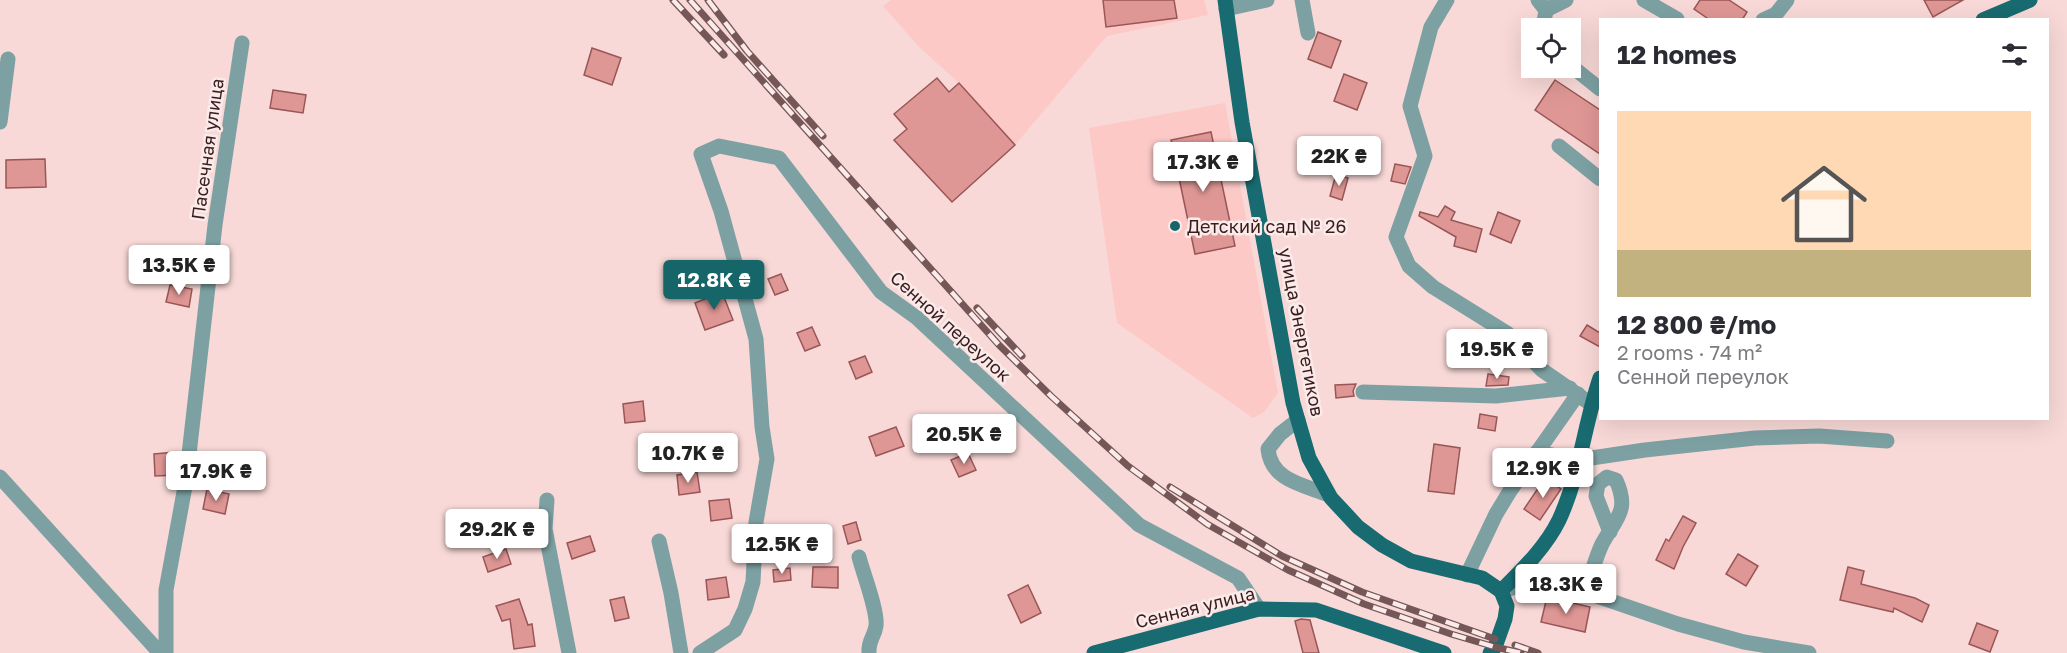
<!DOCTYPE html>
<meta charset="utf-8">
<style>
:root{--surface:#fff;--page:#f7f7f7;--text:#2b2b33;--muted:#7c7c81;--accent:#166569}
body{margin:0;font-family:"Golos Text",sans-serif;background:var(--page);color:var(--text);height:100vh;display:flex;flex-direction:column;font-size:22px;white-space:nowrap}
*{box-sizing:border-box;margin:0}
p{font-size:20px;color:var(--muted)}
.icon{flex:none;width:33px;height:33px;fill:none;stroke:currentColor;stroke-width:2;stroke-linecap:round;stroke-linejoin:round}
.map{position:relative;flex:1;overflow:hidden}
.sheet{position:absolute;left:1599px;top:18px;width:450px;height:402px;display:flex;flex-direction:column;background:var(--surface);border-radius:0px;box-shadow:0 6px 24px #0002}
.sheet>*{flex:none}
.buttons{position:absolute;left:1521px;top:18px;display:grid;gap:12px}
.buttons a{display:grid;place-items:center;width:60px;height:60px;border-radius:0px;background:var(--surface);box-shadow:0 6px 24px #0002;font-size:30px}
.price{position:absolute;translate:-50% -51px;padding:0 14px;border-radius:6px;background:#fff;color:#222;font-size:20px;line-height:39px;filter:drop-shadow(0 2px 3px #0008)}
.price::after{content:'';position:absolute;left:50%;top:36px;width:18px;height:14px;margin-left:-9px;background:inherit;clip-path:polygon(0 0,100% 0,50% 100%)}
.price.current{background:var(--accent);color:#fff}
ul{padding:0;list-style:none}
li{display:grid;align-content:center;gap:12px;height:318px;padding:0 18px}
li span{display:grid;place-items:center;height:186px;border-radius:0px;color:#555}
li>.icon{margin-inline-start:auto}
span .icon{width:108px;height:108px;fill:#fffc;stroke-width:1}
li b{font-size:26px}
h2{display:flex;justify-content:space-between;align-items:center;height:72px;padding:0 18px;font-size:26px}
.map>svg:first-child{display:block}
.built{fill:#fcc9c7}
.building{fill:#df9795;stroke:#995656;stroke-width:1.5}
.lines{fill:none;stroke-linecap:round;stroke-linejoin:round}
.minor{stroke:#7da1a3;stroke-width:15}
.major{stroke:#186b70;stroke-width:15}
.rail-casing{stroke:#745756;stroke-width:7}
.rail{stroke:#faeae9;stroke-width:4.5;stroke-dasharray:14;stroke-linecap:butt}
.poi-dot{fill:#166569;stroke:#faeae9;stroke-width:2}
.labels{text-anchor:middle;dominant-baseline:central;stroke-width:5;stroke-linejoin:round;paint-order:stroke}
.street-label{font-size:18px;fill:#391d1d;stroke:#faeae9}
.poi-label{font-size:18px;fill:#391d1d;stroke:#faeae9;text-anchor:start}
</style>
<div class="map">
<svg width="2067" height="653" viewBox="0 0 2067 653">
<rect width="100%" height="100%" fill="#f8d9d7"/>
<!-- built -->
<g class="built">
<polygon points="891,0 1204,0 1208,15 1107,36 1015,145 959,83 919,47 883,6"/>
<polygon points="1225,103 1278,393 1264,412 1253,418 1117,323 1089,128"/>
</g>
<!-- building -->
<g class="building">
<polygon points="1103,0 1174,0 1177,18 1106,27"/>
<polygon points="1700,0 1729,0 1747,12 1742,20 1710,20 1694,9"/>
<polygon points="1924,0 1963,0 1933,17"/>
<polygon points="1318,32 1341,41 1331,68 1308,59"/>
<polygon points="592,48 621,58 612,85 584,75"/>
<polygon points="1344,74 1367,83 1357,110 1334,101"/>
<polygon points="937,78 949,92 959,83 1015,145 952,202 894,140 907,129 894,114"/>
<polygon points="1555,80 1600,110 1600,154 1535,110"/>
<polygon points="273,90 306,95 303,113 270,108"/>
<polygon points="1211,132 1235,246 1195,254 1171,140"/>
<polygon points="45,159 46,187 6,188 6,160"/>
<polygon points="1395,164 1411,167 1405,184 1391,181"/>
<polygon points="1336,174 1348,178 1342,200 1330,196"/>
<polygon points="1445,206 1455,212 1451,220 1482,229 1476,252 1454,246 1456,237 1419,216 1420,212 1438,217"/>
<polygon points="1498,212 1520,221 1511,243 1490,234"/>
<polygon points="781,274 788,290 775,295 768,279"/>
<polygon points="170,285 192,289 189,307 166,302"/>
<polygon points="722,292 733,320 705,330 695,303"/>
<polygon points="1587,325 1600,333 1600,347 1580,336"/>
<polygon points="812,327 820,345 805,351 797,333"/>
<polygon points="865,356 872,372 856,379 849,362"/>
<polygon points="1488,374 1509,377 1508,385 1486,386"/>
<polygon points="1356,384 1353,391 1354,396 1336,398 1335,385"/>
<polygon points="643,401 645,421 625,423 623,404"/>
<polygon points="1480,414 1497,417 1495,431 1478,428"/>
<polygon points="896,427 904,446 876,456 869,437"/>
<polygon points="1434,444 1460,448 1454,494 1428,491"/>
<polygon points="176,452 177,475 155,476 154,454"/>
<polygon points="968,453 976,470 959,477 951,460"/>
<polygon points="697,472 700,492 679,495 677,475"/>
<polygon points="1545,478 1561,489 1540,520 1524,509"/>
<polygon points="207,489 229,494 225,514 203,509"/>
<polygon points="729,499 732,518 711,521 709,501"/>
<polygon points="1683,516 1696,523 1683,547 1674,569 1656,560 1666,539 1669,541"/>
<polygon points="508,521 531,530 527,541 504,532"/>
<polygon points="856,522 861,540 848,544 843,526"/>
<polygon points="590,536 595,551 572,559 567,543"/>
<polygon points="506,549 511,564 488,572 483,557"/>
<polygon points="1738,554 1758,566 1746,586 1726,574"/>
<polygon points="813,567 838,567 838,588 812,587"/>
<polygon points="1848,567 1864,571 1861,584 1915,598 1929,605 1922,622 1894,608 1893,612 1840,600"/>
<polygon points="790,568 791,580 774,582 773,570"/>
<polygon points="726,577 729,597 708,600 706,580"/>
<polygon points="1028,585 1041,613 1021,623 1008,595"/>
<polygon points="624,597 629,618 615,621 610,600"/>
<polygon points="1547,597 1590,607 1585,632 1541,622"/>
<polygon points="519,599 528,625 532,624 535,646 514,649 510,619 502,621 496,606"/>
<polygon points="1301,619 1310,620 1319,653 1303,653 1295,621"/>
<polygon points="1977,623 1998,631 1990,652 1969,644"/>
</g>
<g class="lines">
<!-- minor -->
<g class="minor">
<polyline points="1302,0 1308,33"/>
<polyline points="1447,0 1431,27 1410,106 1425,156 1396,237 1409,266 1433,287 1507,333 1542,370 1591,404"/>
<polyline points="1538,0 1546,10 1543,28"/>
<polyline points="1644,0 1677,19"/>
<polyline points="1226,9 1267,0"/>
<polyline points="1546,10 1566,0"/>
<polyline points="1763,20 1776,14 1787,0"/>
<polyline points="1570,65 1600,89"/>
<polyline points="0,122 8,59"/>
<polyline points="1559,146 1600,179"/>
<polyline points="1363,392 1496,396 1570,388"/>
<path d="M1298,420l-18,14 -12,15c3,32 36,36 61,46"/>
<polyline points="1537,452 1578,460 1645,450 1755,438 1819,436 1887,441"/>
<polyline points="0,477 160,653"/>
<polyline points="547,500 545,529 569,653"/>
<polyline points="659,541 671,593 681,653"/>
<path d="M859,557c4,16 19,54 17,69 -2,12 -8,14 -7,27"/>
<polyline points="1467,575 1496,514 1510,491 1578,394"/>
<polyline points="1501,591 1535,582 1582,591 1678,624 1744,642 1809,653"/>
<path d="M1585,592c6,-16 10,-33 17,-48 14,-26 28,-33 14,-64l-9,-3 -9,7 -2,12 14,36"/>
<polyline points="166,653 166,590 186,481 215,225 242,43"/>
<polyline points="700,653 735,630 745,609 753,582 756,522 767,459 762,427 756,339 721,211 701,154 719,146 779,158 881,292 917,318 1139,525 1238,578 1259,609"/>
</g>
<!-- major -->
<g class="major">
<polyline points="1225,0 1242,122 1293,403 1309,458 1331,498 1358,527 1382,545 1411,561 1482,578 1501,591 1507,606 1505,619 1495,647 1490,653"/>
<polyline points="1983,20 2030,0"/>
<path d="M1501,591c21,-21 45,-44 58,-71 21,-45 25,-95 41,-142"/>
<polyline points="1094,653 1259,609 1316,610 1444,653"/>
</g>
<defs>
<g id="rail">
<polyline points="673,0 724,55"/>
<polyline points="690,0 999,345 1051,396 1128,466 1207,524 1288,570 1364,604 1451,634 1495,647 1521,653"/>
<polyline points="708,0 747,51 823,136"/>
<polyline points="977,308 1022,356"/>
<polyline points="1170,487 1282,556 1362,592 1495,639"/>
<polyline points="1515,645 1538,653"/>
</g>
</defs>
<!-- rail casing -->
<use href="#rail" class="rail-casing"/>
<!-- rail -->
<use href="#rail" class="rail"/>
</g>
<!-- markers -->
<circle class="poi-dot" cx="1175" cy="226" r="6"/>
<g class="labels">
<!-- street labels -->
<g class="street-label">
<text transform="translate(207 149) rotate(-82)">Пасечная улица</text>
<text transform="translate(951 326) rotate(42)">Сенной переулок</text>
<text transform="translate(1302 332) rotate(79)">улица Энергетиков</text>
<text transform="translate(1195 607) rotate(-14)">Сенная улица</text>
</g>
<!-- poi labels -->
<g class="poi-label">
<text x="1187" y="226">Детский сад № 26</text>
</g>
</g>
</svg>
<div class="buttons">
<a><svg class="icon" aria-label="locate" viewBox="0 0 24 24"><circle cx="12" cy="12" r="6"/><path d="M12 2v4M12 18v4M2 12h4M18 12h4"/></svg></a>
</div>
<b class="price" style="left:1339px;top:187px">22K ₴</b>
<b class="price" style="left:1203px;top:193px">17.3K ₴</b>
<b class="price" style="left:179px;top:296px">13.5K ₴</b>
<b class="price current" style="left:714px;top:311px">12.8K ₴</b>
<b class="price" style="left:1497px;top:380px">19.5K ₴</b>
<b class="price" style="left:964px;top:465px">20.5K ₴</b>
<b class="price" style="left:688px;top:484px">10.7K ₴</b>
<b class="price" style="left:1543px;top:499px">12.9K ₴</b>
<b class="price" style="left:216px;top:502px">17.9K ₴</b>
<b class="price" style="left:497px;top:560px">29.2K ₴</b>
<b class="price" style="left:782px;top:575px">12.5K ₴</b>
<b class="price" style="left:1566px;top:615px">18.3K ₴</b>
<section class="sheet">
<h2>12 homes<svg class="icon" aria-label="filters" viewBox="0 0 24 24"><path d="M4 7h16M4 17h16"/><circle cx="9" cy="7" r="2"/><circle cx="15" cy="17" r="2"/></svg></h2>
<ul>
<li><span style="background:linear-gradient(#ffd9b3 75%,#c2b280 0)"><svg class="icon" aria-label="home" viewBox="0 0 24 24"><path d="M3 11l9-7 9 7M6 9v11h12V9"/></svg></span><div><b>12 800 ₴/mo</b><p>2 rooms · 74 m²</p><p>Сенной переулок</p></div></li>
</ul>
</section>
</div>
